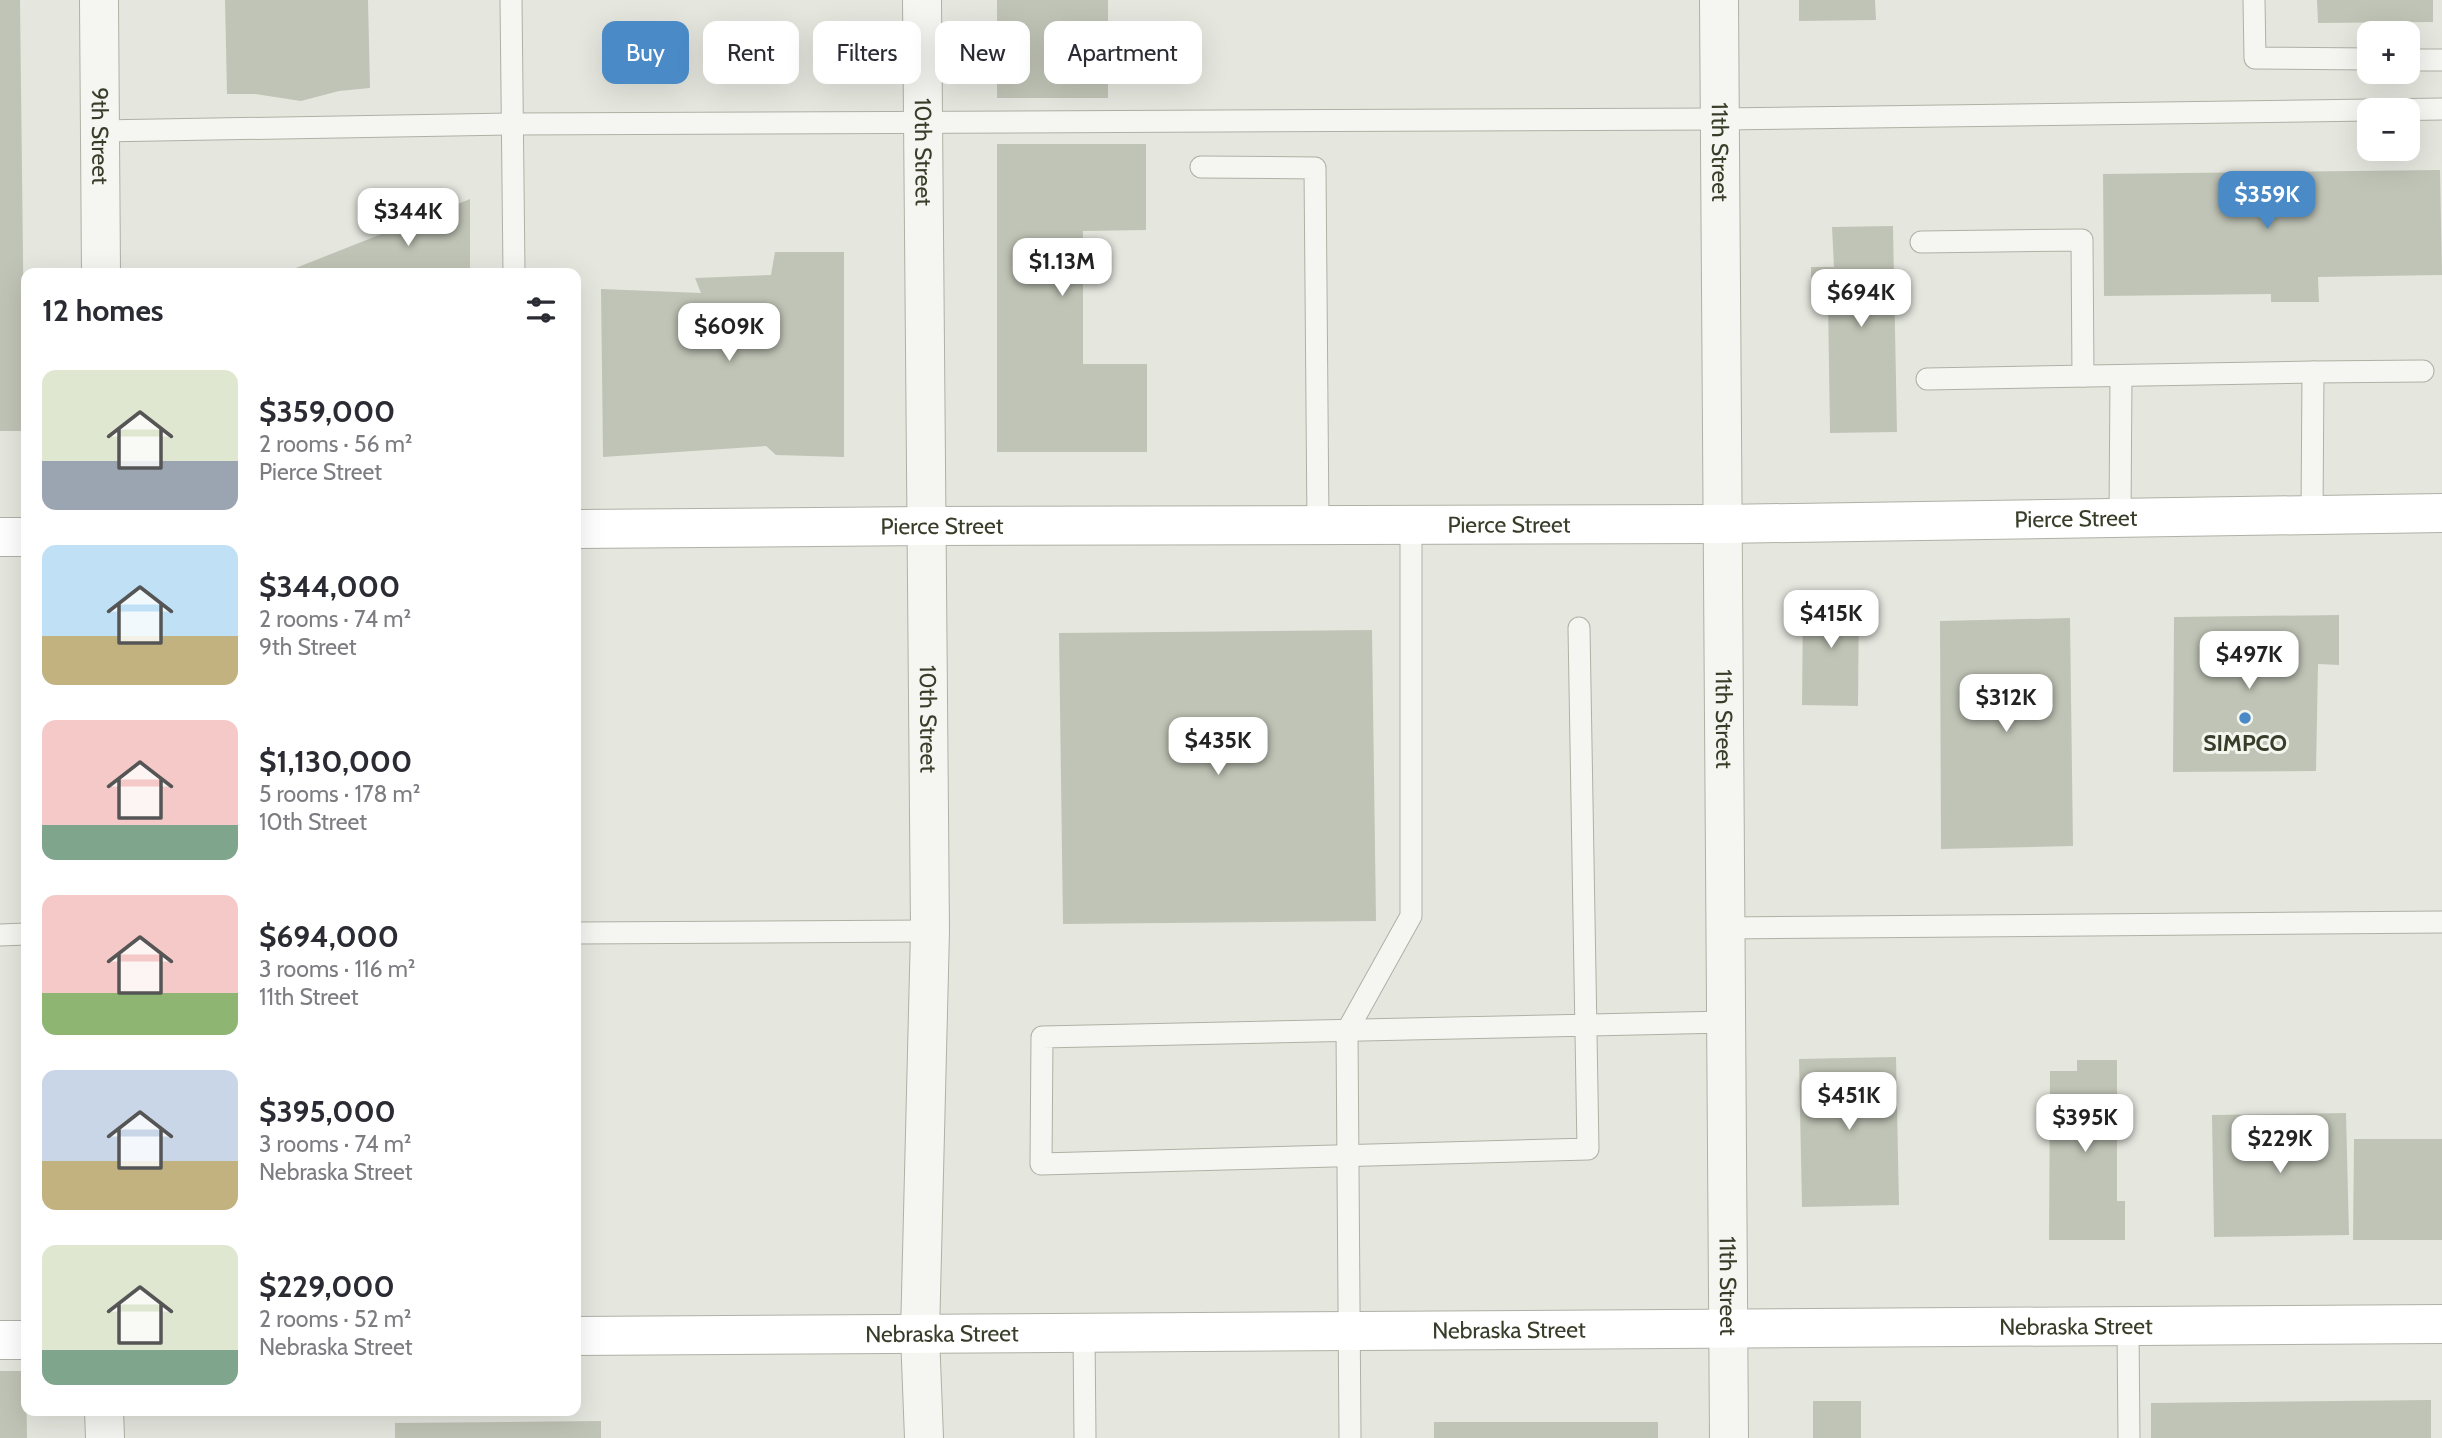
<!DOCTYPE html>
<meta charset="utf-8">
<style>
:root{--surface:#fff;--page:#f7f7f7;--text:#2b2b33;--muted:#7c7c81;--accent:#4a8ac6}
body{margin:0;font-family:Cabin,sans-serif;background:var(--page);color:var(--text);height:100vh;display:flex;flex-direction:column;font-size:26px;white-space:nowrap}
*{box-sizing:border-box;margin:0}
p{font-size:23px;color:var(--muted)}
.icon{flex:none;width:38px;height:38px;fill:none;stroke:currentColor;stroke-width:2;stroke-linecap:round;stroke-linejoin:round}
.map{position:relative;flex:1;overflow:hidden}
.side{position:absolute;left:21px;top:268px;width:560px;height:1148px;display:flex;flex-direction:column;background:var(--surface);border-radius:14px;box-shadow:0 7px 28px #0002}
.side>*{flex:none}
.top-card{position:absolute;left:602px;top:21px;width:665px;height:63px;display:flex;gap:14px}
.controls{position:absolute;left:2357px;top:21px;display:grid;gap:14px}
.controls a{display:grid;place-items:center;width:63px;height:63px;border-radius:14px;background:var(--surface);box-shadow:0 7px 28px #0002;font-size:35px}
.price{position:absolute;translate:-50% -60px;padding:0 16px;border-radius:14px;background:#fff;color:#222;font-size:23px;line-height:46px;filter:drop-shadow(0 2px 4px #0008)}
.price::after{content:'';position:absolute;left:50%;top:42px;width:21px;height:16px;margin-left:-10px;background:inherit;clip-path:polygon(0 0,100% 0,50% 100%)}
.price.current{background:var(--accent);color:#fff}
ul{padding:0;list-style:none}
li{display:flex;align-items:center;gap:21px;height:175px;padding:0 21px}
li span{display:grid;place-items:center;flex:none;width:196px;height:140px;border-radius:14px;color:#555}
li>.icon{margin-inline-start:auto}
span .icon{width:84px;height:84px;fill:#fffc;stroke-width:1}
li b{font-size:30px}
h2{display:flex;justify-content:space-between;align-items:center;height:84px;padding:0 21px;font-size:30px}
.tag{padding:0 24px;border-radius:14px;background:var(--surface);box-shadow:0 7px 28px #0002;font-size:24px;line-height:63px}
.tag.current{background:var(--accent);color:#fff}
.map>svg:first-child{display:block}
.building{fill:#c0c4b6}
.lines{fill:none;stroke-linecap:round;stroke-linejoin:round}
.service-casing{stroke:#aeb1a5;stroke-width:23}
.minor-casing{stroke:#aeb1a5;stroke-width:40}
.secondary-casing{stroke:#aeb1a5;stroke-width:40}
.service{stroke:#f5f6f1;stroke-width:21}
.minor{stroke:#f5f6f1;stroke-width:38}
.secondary{stroke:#fff;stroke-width:38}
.poi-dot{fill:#4a8ac6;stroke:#f4f5ee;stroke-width:2.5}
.labels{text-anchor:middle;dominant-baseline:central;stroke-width:6;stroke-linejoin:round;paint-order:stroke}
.street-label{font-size:23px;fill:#383d29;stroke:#f4f5ee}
.poi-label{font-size:23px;font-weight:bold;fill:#383d29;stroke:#f4f5ee}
</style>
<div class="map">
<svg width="2442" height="1438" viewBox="0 0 2442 1438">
<rect width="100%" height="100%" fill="#e5e7df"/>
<!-- building -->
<g class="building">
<polygon points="0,0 20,0 25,431 0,431"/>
<polygon points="225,0 368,0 370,88 339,91 301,101 255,94 227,94"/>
<rect x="997" y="0" width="111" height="98"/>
<polygon points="1799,0 1875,0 1876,20 1799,21"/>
<polygon points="2317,0 2433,0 2433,22 2318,23"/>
<polygon points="997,144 1146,144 1146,230 1083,231 1083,364 1147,364 1147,452 997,452"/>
<polygon points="2440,170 2442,275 2318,277 2319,302 2271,302 2271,294 2104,296 2103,174"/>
<polygon points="470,199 470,273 283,273"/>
<polygon points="1893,226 1897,432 1830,433 1828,301 1811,301 1811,267 1834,267 1832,227"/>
<polygon points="775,252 844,252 844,457 776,455 766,446 603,457 601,289 701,293 695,278 771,275"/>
<polygon points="1811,594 1859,595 1858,706 1802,705 1803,604"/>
<polygon points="2339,615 2339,665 2318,664 2316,771 2173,772 2174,617"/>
<polygon points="2070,618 2073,846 1941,849 1940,621"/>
<polygon points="1372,630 1376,921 1063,924 1059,633"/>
<polygon points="1896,1057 1899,1205 1802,1207 1799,1059"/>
<polygon points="2077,1060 2117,1060 2117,1201 2125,1201 2125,1240 2049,1240 2050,1071 2077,1071"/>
<polygon points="2346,1113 2349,1235 2214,1237 2212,1115"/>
<polygon points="2354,1139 2442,1139 2442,1240 2353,1240"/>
<polygon points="0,1371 26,1371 27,1438 0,1438"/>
<polygon points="2431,1400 2431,1438 2151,1438 2151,1403"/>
<rect x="1813" y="1401" width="48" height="37"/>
<polygon points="601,1421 601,1438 395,1438 395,1423"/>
<rect x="1434" y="1422" width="224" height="16"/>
</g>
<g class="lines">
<defs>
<g id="service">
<polyline points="511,0 514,273"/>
<polyline points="2254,0 2255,58 2370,59"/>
<polyline points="2408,60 2442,60"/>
<polyline points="2375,110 2442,109"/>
<polyline points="100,131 513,124 1720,119 2370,110"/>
<polyline points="1201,167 1315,168 1318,525"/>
<polyline points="1921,242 2082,240 2083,376"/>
<polyline points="1927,379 2313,372"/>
<polyline points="2312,515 2313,372 2423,371"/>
<polyline points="2120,518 2121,376"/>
<path d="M1579,628l9,521 -547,15 1,-127c228,-4 456,-9 684,-15"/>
<polyline points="1725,928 2442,922"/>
<polyline points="576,933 930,931"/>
<polyline points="0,935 26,934"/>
<polyline points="2128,1326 2129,1438"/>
<polyline points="1084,1333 1085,1438"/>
<polyline points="1350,1438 1347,1031 1411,916 1411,525"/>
</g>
<g id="minor">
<path id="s1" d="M99,0l2,273"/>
<path id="s2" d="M922,0l8,931 -10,404 4,103"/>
<path id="s3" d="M1719,0l10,1438"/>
<polyline points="104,1410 105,1438"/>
</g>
<g id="secondary">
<path id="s4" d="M576,529l351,-3 794,-2 721,-11"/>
<polyline points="0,537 26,537"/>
<path id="s5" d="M576,1336l1866,-12"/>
<polyline points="0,1340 26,1340"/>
</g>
</defs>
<!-- service casing -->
<use href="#service" class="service-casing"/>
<!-- minor casing -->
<use href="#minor" class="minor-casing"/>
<!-- secondary casing -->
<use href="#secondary" class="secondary-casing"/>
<!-- service -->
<use href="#service" class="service"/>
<!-- minor -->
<use href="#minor" class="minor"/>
<!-- secondary -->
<use href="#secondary" class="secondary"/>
</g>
<!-- markers -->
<circle class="poi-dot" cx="2245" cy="718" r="7"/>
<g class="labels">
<!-- street labels -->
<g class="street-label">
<text stroke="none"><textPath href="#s1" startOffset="136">9th Street</textPath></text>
<text stroke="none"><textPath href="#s2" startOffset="152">10th Street</textPath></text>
<text stroke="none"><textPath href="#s3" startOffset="152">11th Street</textPath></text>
<text stroke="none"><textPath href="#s4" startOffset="1500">Pierce Street</textPath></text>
<text stroke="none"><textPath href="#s4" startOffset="933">Pierce Street</textPath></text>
<text stroke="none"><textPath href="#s4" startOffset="366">Pierce Street</textPath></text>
<text stroke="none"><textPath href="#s2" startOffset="719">10th Street</textPath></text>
<text stroke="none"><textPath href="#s3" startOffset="719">11th Street</textPath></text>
<text stroke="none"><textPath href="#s3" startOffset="1286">11th Street</textPath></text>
<text stroke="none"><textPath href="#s5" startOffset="1500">Nebraska Street</textPath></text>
<text stroke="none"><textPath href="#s5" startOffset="933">Nebraska Street</textPath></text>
<text stroke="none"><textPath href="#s5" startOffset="366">Nebraska Street</textPath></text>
</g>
<!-- poi labels -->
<g class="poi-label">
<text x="2245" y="743">SIMPCO</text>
</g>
</g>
</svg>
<div class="controls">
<a>+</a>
<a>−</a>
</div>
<b class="price current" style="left:2267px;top:231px">$359K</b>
<b class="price" style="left:408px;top:248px">$344K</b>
<b class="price" style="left:1062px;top:298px">$1.13M</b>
<b class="price" style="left:1861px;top:329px">$694K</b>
<b class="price" style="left:729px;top:363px">$609K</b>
<b class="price" style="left:1831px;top:650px">$415K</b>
<b class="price" style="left:2249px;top:691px">$497K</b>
<b class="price" style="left:2006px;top:734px">$312K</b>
<b class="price" style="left:1218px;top:777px">$435K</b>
<b class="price" style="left:1849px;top:1132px">$451K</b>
<b class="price" style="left:2085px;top:1154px">$395K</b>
<b class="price" style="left:2280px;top:1175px">$229K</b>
<div class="top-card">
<a class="tag current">Buy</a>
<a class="tag">Rent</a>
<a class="tag">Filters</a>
<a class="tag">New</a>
<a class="tag">Apartment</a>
</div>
<section class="side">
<h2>12 homes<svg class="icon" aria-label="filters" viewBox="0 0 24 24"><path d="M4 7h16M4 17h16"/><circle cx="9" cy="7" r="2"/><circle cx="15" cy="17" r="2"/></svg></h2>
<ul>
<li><span style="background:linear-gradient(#dfe7d0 65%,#9aa5b1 0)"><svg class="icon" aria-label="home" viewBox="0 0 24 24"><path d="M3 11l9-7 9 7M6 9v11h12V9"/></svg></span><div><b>$359,000</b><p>2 rooms · 56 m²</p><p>Pierce Street</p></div></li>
<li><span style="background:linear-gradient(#bfe0f5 65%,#c2b280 0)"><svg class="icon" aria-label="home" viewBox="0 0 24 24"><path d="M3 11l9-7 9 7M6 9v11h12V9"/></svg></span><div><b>$344,000</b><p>2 rooms · 74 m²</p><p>9th Street</p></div></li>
<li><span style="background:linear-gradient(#f6c9c9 75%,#7fa58c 0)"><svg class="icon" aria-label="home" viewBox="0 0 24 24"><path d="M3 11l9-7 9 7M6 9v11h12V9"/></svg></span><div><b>$1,130,000</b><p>5 rooms · 178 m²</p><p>10th Street</p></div></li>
<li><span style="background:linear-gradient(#f6c9c9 70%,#8fb573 0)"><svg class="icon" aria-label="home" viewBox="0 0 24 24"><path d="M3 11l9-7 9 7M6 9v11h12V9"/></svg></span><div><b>$694,000</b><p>3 rooms · 116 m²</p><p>11th Street</p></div></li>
<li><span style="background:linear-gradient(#c9d6e8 65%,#c2b280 0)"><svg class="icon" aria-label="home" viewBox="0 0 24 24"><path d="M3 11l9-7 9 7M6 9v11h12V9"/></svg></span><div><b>$395,000</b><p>3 rooms · 74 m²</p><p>Nebraska Street</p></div></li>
<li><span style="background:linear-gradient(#dfe7d0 75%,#7fa58c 0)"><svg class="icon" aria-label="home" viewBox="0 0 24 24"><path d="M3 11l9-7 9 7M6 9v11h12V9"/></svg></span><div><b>$229,000</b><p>2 rooms · 52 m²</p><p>Nebraska Street</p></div></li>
</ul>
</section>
</div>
